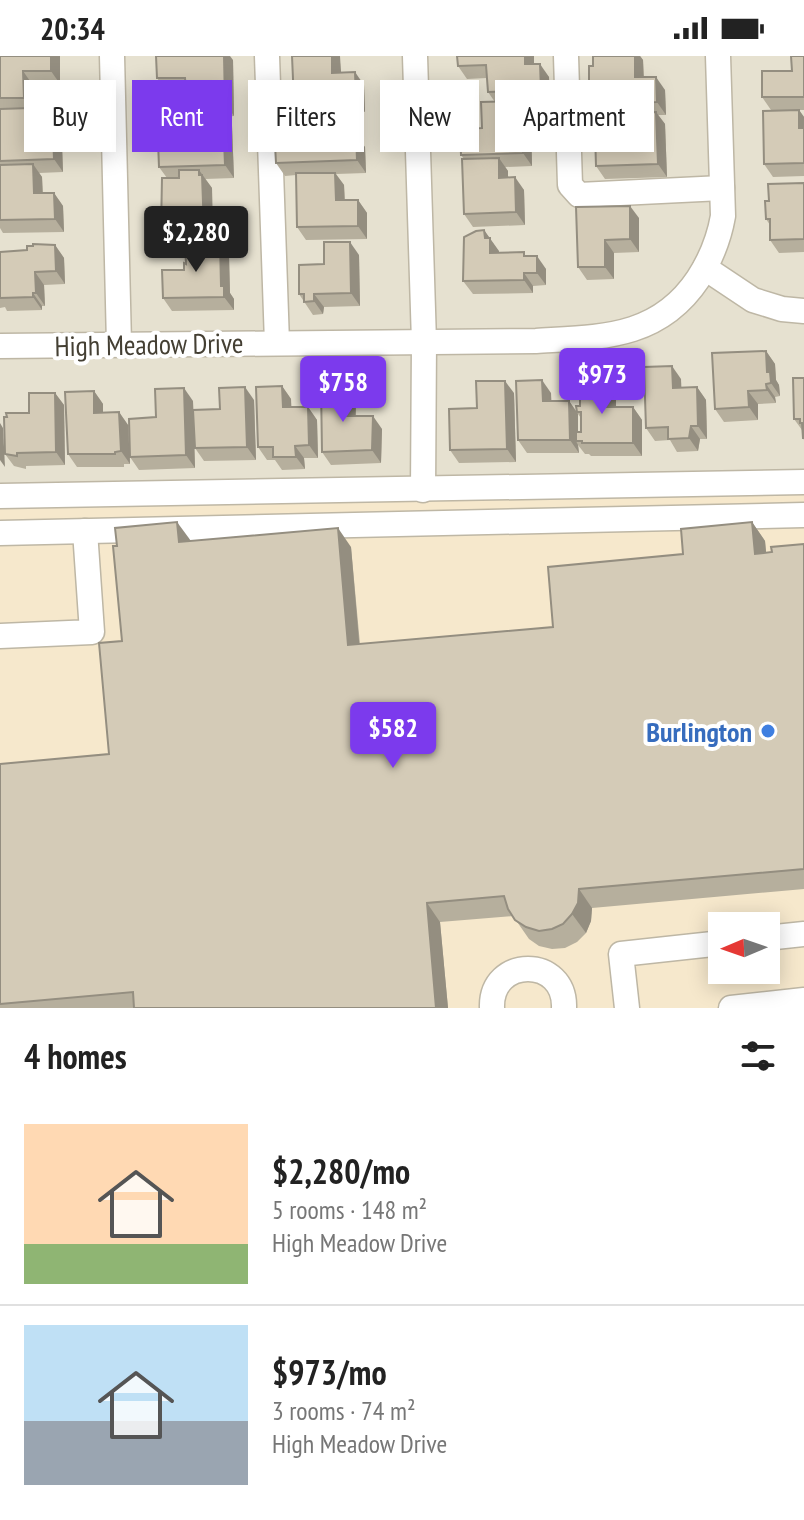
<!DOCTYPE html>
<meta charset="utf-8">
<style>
:root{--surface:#fff;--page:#f6f6f6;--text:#222;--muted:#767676;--line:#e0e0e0;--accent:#7c3aed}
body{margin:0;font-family:"PT Sans Narrow",sans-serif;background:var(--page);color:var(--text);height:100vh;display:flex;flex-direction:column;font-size:30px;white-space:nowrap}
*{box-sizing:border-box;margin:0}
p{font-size:26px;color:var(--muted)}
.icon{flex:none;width:44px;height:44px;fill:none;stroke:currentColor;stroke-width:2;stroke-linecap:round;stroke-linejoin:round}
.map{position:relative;height:952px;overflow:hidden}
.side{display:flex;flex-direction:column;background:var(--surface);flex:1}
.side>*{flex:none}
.banner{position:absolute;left:24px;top:24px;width:756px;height:72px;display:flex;gap:16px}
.needle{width:52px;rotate:268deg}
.fabs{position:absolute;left:708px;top:856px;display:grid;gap:16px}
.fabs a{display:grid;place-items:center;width:72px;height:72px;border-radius:0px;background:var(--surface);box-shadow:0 4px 20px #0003;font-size:40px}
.price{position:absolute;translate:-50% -68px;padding:0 18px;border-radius:8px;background:var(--accent);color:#fff;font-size:26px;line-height:52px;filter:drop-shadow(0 2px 4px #0008)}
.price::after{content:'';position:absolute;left:50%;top:48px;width:24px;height:18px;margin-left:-12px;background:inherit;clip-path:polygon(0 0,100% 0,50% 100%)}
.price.active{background:#222;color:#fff}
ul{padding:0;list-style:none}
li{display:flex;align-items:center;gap:24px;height:200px;padding:0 24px}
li+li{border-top:2px solid var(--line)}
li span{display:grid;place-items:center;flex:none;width:224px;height:160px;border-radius:0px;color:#555}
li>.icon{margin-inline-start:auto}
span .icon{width:96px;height:96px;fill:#fffc;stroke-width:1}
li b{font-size:34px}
h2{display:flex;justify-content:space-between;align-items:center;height:96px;padding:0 24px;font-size:34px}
.tag{padding:0 28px;border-radius:0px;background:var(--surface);box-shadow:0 4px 20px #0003;font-size:28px;line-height:72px}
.tag.active{background:var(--accent);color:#fff}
.status{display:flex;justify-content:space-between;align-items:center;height:56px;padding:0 40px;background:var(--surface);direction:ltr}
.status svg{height:22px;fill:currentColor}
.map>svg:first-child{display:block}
.residential{fill:#e6e1d0}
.commercial{fill:#f6e8cc;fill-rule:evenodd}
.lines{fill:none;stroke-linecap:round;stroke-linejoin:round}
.minor-casing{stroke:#beb7a5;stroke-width:27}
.minor{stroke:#fff;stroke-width:24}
.wall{fill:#b6af9d;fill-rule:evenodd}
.shaded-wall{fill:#948e80}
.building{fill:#d4cbb7;stroke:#948e80;stroke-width:2}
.shop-dot{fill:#3f7fe0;stroke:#fff;stroke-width:3}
.labels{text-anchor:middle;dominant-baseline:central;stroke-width:8;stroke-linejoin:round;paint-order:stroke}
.street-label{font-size:28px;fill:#443f33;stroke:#fff}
.shop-label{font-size:28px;font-weight:bold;fill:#366cbe;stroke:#fff;text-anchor:end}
</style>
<div class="status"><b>20:34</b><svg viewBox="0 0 49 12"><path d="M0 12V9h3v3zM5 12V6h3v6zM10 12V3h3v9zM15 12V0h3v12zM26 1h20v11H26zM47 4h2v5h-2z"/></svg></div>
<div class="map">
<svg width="804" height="952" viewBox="0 0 804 952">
<rect width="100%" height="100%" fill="#f2efe2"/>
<!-- residential -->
<polygon class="residential" points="0,0 804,0 804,430 0,452"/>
<!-- commercial -->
<path class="commercial" d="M804,430v522h-804v-500zM722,870h44v44h-44z"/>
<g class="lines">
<defs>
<g id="minor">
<polyline points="112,0 119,288"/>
<polyline points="267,0 277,287"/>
<polyline points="415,0 424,286 423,434"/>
<polyline points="566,0 570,129 579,139 722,132"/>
<polyline points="705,212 753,244 782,253 804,255"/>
<path d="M0,290l536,-5c64,-4 122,-2 162,-62 13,-20 21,-40 25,-63l-5,-160"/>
<polyline points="0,440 804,426"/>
<polyline points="0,477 804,459"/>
<polyline points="0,580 92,576 85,475"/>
<polyline points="766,882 804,878"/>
<path d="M492,952c-2,-52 74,-52 72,0"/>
<polyline points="627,952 621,898 722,887"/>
<polyline points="731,952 804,944"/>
</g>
</defs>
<!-- minor casing -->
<use href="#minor" class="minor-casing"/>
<!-- minor -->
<use href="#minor" class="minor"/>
</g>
<!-- wall -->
<g class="wall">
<polygon points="0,0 60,0 60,28 32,28 32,55 39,65 39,77 62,89 63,116 39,117 42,121 43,137 54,137 63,150 64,176 3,177 0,172"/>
<polygon points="593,0 640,0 643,4 644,21 665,34 666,59 658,59 665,68 667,121 605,123 596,110 609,76 615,72 618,75 620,75 619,60 605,60 595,47 595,41 589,32 593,10"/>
<polygon points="804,0 804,54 771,54 762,41 792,15"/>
<polygon points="233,4 234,60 225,61 232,70 234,122 205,123 212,132 213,186 170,187 161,174 167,122 159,111 189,84 194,58 187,48 186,35 166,35 157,22"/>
<polygon points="534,8 549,21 550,47 519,48 531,64 532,110 505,111 508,115 508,121 524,134 525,169 473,171 464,158 464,103 461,99 482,72 495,46 488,36 487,22 467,23 458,10"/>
<polygon points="341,17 364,29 365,56 330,57 335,65 336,79 365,91 366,117 336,118 344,129 345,144 358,144 367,157 367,183 306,184 297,171 296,119 285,120 276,107 291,88 299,53 294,46"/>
<polygon points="799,54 804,61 804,120 773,121 764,108"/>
<polygon points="804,127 804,196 779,197 770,184 770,169 766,163 769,145"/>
<polygon points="576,151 639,162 639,196 614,197 614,223 587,224 578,211"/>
<polygon points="484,174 499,196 527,200 546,213 546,229 533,230 533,237 473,238 463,225"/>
<polygon points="55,189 64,202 65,228 44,229 45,250 42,250 42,254 7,255 5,251 0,252 0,196 27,194"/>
<polygon points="359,199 360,250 324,251 323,258 313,259 299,238 324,208"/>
<polygon points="229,200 230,237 234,243 234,254 172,255 163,242 184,214"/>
<polygon points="766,295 775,308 776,324 779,329 780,340 775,341 776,347 758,348 758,364 724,366 715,353"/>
<polygon points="804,322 804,384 803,382 802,374 794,363"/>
<polygon points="681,323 681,332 697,331 706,344 707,383 700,383 698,395 677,396 670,384 655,385 646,372"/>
<polygon points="282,330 291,343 291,351 308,351 317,364 318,402 304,402 305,413 282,414 275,404 267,404 258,391"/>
<polygon points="94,335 103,348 103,356 119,356 128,369 156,361 193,345 195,412 139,414 130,401 130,408 124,408 124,411 77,411 68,398"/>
<path d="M616,336v15h17l9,13v36h-51l-2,-2h-4l-7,-9 1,8h-52l-9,-13 33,-47v8h18l8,11 3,-6zM578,358l3,4v14h-3z"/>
<polygon points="55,337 64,349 65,409 26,410 26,413 14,410 5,398 29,357"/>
<polygon points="514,337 516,406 459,407 450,394 477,352"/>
<polygon points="254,344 256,404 204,405 195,392 220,353"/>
<polygon points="356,344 356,360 382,373 381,407 331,409 322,396"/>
<polygon points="752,466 765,485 766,497 804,488 804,833 592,852 591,865 586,877 577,886 565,892 552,893 539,890 529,883 513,860 440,866 448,952 0,952 0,708 109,698 122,585 191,485 351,491 360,588 553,571 683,498"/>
</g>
<!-- shaded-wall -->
<g class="shaded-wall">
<polygon points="51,0 60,0 60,28 51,15"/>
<polygon points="224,0 230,0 233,4 234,60 225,47"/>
<polygon points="332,0 340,0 342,30 332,17"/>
<polygon points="525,0 534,0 534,21 525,8"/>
<polygon points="635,0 640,0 643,4 644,34 635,21"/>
<polygon points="540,8 549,21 550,47 541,34"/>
<polygon points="23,15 32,28 33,55 24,42"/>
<polygon points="355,16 364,29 365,56 356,43"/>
<polygon points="656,21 665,34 666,59 657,46"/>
<polygon points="517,45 531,64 532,110 523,97"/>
<polygon points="30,52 39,65 40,90 31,77"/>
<polygon points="326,52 335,65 336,92 327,79"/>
<polygon points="799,54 804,61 804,78 799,72"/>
<polygon points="656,56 665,68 667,121 658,108"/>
<polygon points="223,58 232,70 234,122 225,109"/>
<polygon points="53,76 62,89 63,116 54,103"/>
<polygon points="356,78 365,91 366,117 357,104"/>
<polygon points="499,102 508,115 508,134 499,122"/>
<polygon points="33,108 42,121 43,150 34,137"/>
<polygon points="199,114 212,132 213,186 204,174"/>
<polygon points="335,117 344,129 345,157 336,144"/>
<polygon points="515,121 524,134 525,169 516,156"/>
<polygon points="54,137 63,150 64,176 55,163"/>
<polygon points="358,144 367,157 367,183 358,170"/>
<polygon points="630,150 639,162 639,196 630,183"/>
<polygon points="484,174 499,195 499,209 490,197 485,182"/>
<polygon points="605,184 614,197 614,223 605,211"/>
<polygon points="350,186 359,199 360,250 351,237"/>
<polygon points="220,187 229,200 230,237 234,243 234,254 224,241 221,230"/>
<polygon points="55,189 64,202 65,228 56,215"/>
<polygon points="537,200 546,213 546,229 537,217"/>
<polygon points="35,216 44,229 45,250 36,237"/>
<polygon points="524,217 533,230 533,237 524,224"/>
<polygon points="33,237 42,250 42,254 33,241"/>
<polygon points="314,238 324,251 323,258 314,245"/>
<polygon points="766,295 775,308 776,324 779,329 780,340 771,327 767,316"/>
<polygon points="672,310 681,323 682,345 673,332"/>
<polygon points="607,323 616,336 616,364 607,351"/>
<polygon points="542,324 551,337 552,358 543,345"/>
<polygon points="505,325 514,337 516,406 507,393"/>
<polygon points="766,328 775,341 776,347 767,334"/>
<polygon points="282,330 291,343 292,364 283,351"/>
<polygon points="245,331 254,344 256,404 247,391"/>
<polygon points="347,331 356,344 355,373 346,360"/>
<polygon points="697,331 706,344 707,383 698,370"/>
<polygon points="184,332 193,345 195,412 186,399"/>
<polygon points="94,335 103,348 103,370 94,357"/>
<polygon points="748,335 758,348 758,364 749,351"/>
<polygon points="55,337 64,349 65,409 56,396"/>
<polygon points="569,345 578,358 578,385 576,385 578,389 579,397 570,384"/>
<polygon points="308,351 317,364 318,402 309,389"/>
<polygon points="633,351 642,364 642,400 633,387"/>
<polygon points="119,356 128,369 130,408 121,395"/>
<polygon points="373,360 382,373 381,407 372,394"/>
<polygon points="0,367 3,372 5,411 0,404"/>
<polygon points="691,370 700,383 698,395 689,382"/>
<polygon points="295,390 304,402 305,413 296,401"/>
<polygon points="177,466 191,485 192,505 179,486"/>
<polygon points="752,466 765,485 768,517 755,498"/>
<polygon points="338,472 351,491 361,608 348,589"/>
<polygon points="579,833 592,852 591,865 586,877 572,858"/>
<polygon points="427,847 440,866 448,952 436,952"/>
</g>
<!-- building -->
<g class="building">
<polygon points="0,0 51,0 51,15 23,15 24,42 0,42"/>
<polygon points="156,0 224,0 225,47 187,48 185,22 157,22"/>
<polygon points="292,0 332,0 332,17 355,16 356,43 294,46"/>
<polygon points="457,0 525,0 525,8 540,8 541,34 488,36 486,9 458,10"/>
<polygon points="593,0 635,0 635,21 656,21 657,46 595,47 595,32 589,32 589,10 593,10"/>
<polygon points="791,0 804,0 804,41 762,41 762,15 792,15"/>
<polygon points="517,45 517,51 522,51 523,97 461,99 460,73 482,72 481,46"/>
<polygon points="30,52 31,77 53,76 54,103 0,105 0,53"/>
<polygon points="326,52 327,79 356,78 357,104 276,107 275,89 291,88 290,54"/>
<polygon points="799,54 799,72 804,72 804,107 764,108 763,55"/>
<polygon points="656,56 658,108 596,110 595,76 609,76 609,72 615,72 615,75 620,75 619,57"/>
<polygon points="188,58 223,58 225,109 159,111 158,85 189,84"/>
<polygon points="499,102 499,122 515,121 516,156 464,158 462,103"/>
<polygon points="33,108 34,137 54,137 55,163 0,164 0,109"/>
<polygon points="179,114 199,114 199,119 202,119 204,174 161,174 162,122 179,122"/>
<polygon points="296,117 335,117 336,144 358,144 358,170 297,171"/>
<polygon points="804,127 804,183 770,184 770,163 766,163 765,145 769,145 768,128"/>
<polygon points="630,150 630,183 605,184 605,211 578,211 576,151"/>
<polygon points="484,174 485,182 490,182 490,197 524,196 524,200 537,200 537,217 524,217 524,224 463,225 464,181 476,175"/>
<polygon points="324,186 350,186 351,237 314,238 314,245 304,246 304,238 299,238 299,209 324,208"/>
<polygon points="220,187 221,230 224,230 224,241 163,242 162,214 184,214 184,207 186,208 185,188"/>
<polygon points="33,188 55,189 56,215 35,216 36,237 33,237 33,241 0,242 0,196 27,194 27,190 33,190"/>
<polygon points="766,295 767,316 770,316 771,327 766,328 767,334 748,335 749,351 715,353 712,297"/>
<polygon points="672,310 673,332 697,331 698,370 691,370 689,382 668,383 668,371 646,372 644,311"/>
<polygon points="793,322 804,322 804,382 803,382 802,367 800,367 800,363 794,363"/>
<polygon points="580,323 607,323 607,351 633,351 633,387 582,387 582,385 576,385 576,376 581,376 581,356 577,356 576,350 580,350"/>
<polygon points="542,324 543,345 569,345 570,384 518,384 516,325"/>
<polygon points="476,325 505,325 507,393 450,394 449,353 477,352"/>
<polygon points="282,330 283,351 308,351 309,389 295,390 296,401 273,401 273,391 258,391 256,331"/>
<polygon points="321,330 347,331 346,360 373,360 372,394 322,396"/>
<polygon points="245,331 247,391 195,392 193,354 220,353 219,332"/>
<polygon points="184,332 186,399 130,401 129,363 156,361 155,333"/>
<polygon points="94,335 94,357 119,356 121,395 115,396 115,398 68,398 65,336"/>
<polygon points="29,337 55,337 56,396 17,397 17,400 5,398 4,361 7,361 6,357 29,357"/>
<polygon points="177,466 179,486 338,472 348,589 553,571 548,511 683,498 681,473 752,466 755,498 772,496 771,491 804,488 804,813 579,833 578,847 572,858 563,868 552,873 539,875 526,871 515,864 508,853 504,840 427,847 436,952 134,952 133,936 0,948 0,708 109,698 99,587 122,585 113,490 117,490 115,472"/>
</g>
<!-- markers -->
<circle class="shop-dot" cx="768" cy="675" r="8"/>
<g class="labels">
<!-- street labels -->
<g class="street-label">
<text transform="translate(149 288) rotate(-1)">High Meadow Drive</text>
</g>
<!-- shop labels -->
<g class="shop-label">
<text x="752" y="675">Burlington</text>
</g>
</g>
</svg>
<div class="fabs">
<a><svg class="needle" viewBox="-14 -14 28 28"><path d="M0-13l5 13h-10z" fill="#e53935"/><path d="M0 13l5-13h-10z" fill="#767676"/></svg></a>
</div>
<b class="price active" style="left:196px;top:218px">$2,280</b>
<b class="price" style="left:602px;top:360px">$973</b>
<b class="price" style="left:343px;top:368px">$758</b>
<b class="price" style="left:393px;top:714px">$582</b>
<div class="banner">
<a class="tag">Buy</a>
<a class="tag active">Rent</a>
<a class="tag">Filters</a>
<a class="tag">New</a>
<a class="tag">Apartment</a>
</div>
</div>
<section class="side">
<h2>4 homes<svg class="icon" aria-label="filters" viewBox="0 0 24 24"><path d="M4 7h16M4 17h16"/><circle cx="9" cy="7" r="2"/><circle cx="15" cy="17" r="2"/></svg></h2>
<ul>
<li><span style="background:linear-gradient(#ffd9b3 75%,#8fb573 0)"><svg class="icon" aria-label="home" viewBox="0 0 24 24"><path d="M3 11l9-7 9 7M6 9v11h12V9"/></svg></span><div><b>$2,280/mo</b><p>5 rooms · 148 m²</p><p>High Meadow Drive</p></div></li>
<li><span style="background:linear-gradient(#bfe0f5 60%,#9aa5b1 0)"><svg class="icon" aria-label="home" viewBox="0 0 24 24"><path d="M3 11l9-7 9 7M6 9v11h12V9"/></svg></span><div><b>$973/mo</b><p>3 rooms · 74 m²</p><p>High Meadow Drive</p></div></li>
</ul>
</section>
